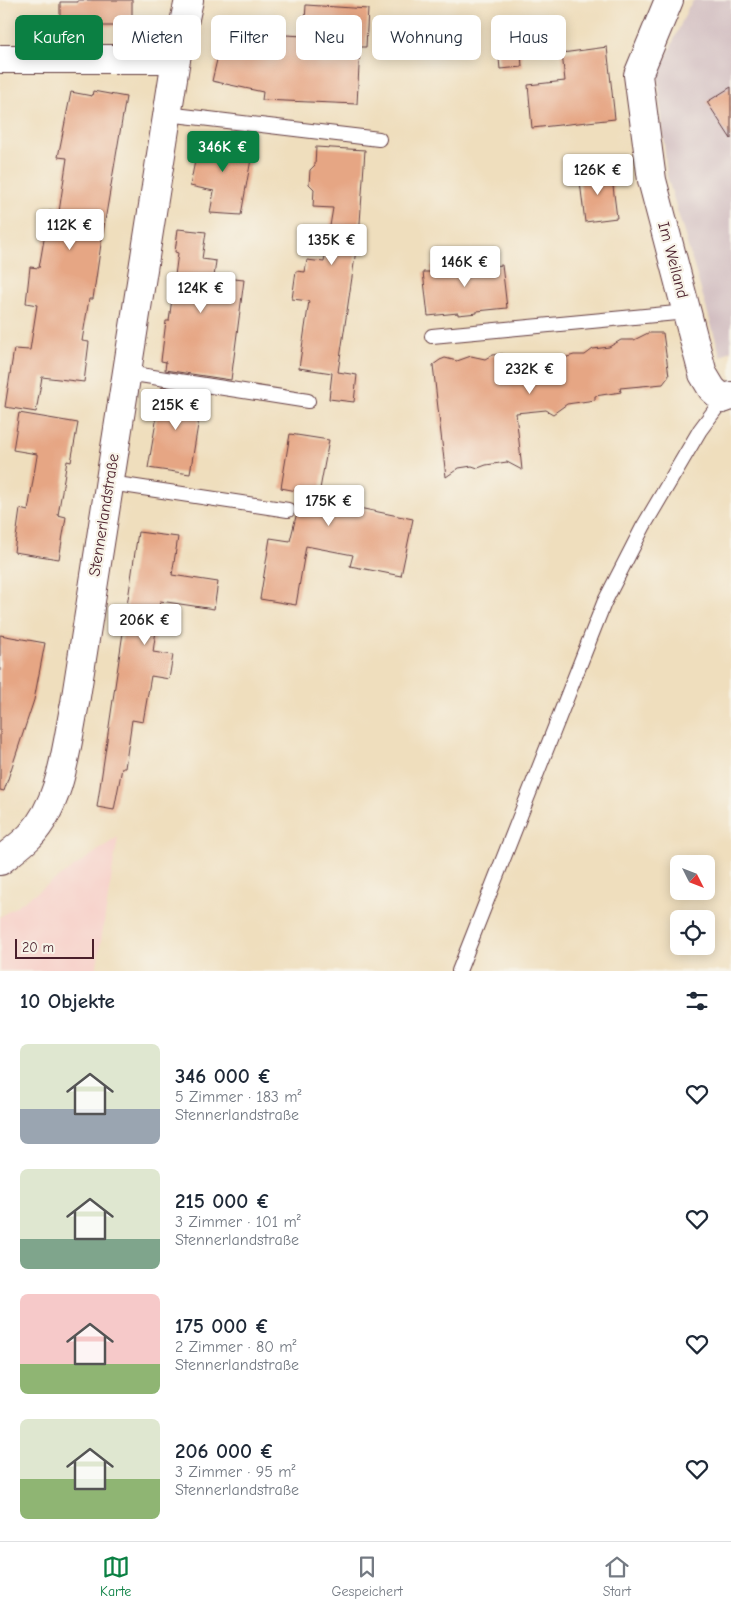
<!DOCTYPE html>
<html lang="de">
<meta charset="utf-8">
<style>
:root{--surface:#fff;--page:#f2f2f3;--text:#1f2937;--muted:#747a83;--line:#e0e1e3;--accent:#0b8043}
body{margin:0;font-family:"Comic Neue",sans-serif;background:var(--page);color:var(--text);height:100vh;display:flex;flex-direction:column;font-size:19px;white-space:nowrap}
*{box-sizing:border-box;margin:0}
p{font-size:16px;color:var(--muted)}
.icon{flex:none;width:28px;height:28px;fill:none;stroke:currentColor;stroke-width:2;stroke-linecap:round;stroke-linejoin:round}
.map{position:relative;height:971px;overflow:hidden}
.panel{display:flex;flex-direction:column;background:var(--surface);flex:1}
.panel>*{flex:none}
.guide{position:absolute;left:15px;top:15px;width:701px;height:45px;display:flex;gap:10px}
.needle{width:32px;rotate:132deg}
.controls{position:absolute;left:670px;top:855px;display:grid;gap:10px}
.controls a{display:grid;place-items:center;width:45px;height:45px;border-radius:8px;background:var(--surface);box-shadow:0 2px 12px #0003;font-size:25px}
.scale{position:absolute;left:15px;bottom:12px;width:79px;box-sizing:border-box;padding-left:5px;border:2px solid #4a1f2b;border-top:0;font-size:14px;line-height:18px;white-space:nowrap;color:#4a1f2b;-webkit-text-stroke:4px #f7f3e8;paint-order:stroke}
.price{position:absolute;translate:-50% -42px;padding:0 11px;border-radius:5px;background:#fff;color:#222;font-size:16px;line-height:32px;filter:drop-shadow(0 1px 2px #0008)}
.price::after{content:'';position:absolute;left:50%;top:30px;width:15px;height:11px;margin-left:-8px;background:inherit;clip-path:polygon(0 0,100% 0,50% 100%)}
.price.current{background:var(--accent);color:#fff}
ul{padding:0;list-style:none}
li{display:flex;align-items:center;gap:15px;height:125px;padding:0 20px}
li span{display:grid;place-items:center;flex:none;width:140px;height:100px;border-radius:8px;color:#555}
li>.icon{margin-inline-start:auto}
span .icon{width:60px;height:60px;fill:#fffc;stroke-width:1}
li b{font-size:21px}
h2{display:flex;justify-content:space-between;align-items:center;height:60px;padding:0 20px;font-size:21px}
.pill{padding:0 18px;border-radius:8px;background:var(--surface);box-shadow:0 2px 12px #0003;font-size:18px;line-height:45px}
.pill.current{background:var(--accent);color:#fff}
.tab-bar{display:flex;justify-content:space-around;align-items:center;height:70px;border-top:1px solid var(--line);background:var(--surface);font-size:14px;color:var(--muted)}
.tab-bar a{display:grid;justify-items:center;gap:2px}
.tab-bar .current{color:var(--accent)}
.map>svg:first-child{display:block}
.built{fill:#f7d0c9}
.industrial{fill:#d2bec1}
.building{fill:#e6a684}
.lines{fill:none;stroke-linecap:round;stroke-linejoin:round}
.lane-casing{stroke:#633c41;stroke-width:16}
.street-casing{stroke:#633c41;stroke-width:30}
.lane{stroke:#fff;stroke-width:14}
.street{stroke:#fff;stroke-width:28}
.labels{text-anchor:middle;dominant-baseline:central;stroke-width:4.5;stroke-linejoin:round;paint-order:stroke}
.street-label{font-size:16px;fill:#4a1f2b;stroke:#f7f3e8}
</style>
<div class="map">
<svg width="731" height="971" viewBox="0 0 731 971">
<rect width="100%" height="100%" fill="#f7f3e8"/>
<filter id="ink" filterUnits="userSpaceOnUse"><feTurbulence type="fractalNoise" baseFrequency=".02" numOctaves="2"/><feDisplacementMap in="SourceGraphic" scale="10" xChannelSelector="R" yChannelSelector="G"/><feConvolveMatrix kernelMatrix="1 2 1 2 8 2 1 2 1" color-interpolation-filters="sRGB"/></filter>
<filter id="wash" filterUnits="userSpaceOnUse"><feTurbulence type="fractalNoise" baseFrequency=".0096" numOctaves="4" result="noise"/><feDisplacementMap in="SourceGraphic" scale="20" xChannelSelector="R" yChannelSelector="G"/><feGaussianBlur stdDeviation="1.12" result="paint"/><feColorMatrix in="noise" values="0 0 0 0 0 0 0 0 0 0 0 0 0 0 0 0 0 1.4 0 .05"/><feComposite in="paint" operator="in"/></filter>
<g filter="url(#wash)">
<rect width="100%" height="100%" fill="#efdebd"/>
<!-- built -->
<polygon class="built" points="118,837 96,971 0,971 0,917"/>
<!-- industrial -->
<polygon class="industrial" points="694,0 731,0 731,350 721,357 667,176 658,76 688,8"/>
<g id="blocks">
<!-- building -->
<g class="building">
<polygon points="78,0 132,0 132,26 60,26 60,2 78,2"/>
<polygon points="306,5 368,9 366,47 360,47 357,104 262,100 263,92 212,81 221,43 266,52 267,34 304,36"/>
<polygon points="519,25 522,67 500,69 496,27"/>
<polygon points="607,47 615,119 532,128 528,85 565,81 562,53"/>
<polygon points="731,87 731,139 707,102"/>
<polygon points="93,91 126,97 101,244 93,299 89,299 82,341 89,342 84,382 42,377 36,412 5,407 14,349 30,350 37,305 26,303 30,267 39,268 49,211 59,212 67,158 58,157 71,92 92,96"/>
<polygon points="200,136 243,144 243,146 253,148 241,215 210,213 214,191 190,186"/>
<polygon points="316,147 365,150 360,223 338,372 357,375 354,402 329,399 332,373 299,368 309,301 292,299 296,271 305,272 307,260 324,262 333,208 313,207 314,189 309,184 310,170 315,165"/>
<polygon points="611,170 617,218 585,222 579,174"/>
<polygon points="178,229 206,232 202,259 216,261 214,277 244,280 231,380 165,370 166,362 161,361 166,321 169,321 178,253 175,252"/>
<polygon points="493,259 494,266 502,265 507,308 477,311 477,313 458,315 458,313 428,316 423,272 431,272 431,266"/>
<polygon points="648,333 663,333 669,376 663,384 620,388 621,392 595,396 595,400 567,404 553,414 546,410 516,413 522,470 507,462 486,465 478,468 472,466 459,468 446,477 433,365 440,360 445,358 457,361 471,356 485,359 492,355 502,354 510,356 513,380 543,365 557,363 567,357 574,355 585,355 593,349 609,347 621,340 634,340"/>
<polygon points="162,387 203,394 190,474 148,468"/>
<polygon points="19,413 78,423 71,462 67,461 58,515 66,517 59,559 14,552 20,509 28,511 37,456 37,454 13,450"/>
<polygon points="290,434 329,440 320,489 351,496 349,506 413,519 401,576 350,566 353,555 306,546 296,605 260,599 270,538 290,541 302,492 281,488"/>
<polygon points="138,532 178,537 172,575 218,582 214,609 160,601 153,652 173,655 169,679 151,676 143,722 132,720 125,768 122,768 114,810 97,807"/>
<polygon points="0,635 45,643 34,700 4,791 0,790"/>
</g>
</g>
</g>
<g filter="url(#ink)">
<use href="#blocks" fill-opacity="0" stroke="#633c41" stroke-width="1"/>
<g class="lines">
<defs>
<g id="lane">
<polyline points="167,114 379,139"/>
<polyline points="432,336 687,312"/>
<polyline points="127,373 308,401"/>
<polyline points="110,483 288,510"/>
<polyline points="459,971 604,603 643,527 700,430 723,399"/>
</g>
<g id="street">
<polyline points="669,0 638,75 652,180 703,374 712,389 723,399 731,396"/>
<polyline points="0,59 176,59"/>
<path d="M0,861c10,-8 21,-16 30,-25 32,-34 36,-89 45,-133l101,-644 13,-59"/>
</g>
</defs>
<!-- lane casing -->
<use href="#lane" class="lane-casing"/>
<!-- street casing -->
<use href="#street" class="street-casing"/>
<!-- lane -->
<use href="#lane" class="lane"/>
<!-- street -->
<use href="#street" class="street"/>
</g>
</g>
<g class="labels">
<!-- street labels -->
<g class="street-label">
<text transform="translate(673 260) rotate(75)">Im Weiland</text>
<text transform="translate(104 515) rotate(-81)">Stennerlandstraße</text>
</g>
</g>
</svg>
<div class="controls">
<a><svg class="needle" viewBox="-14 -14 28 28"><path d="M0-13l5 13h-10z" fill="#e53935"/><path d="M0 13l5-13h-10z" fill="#747a83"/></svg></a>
<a><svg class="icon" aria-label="locate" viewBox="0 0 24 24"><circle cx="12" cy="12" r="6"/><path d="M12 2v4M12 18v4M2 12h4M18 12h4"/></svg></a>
</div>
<div class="scale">20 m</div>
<b class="price current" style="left:223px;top:173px">346K €</b>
<b class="price" style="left:598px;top:196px">126K €</b>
<b class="price" style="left:70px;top:251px">112K €</b>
<b class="price" style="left:332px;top:266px">135K €</b>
<b class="price" style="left:465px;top:288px">146K €</b>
<b class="price" style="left:201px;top:314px">124K €</b>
<b class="price" style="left:530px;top:395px">232K €</b>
<b class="price" style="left:176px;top:431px">215K €</b>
<b class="price" style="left:329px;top:527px">175K €</b>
<b class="price" style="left:145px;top:646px">206K €</b>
<div class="guide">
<a class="pill current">Kaufen</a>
<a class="pill">Mieten</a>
<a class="pill">Filter</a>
<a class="pill">Neu</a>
<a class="pill">Wohnung</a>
<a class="pill">Haus</a>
</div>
</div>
<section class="panel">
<h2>10 Objekte<svg class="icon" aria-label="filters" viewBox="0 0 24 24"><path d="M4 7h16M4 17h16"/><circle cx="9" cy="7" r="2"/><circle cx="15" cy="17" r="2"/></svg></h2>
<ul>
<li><span style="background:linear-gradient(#dfe7d0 65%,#9aa5b1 0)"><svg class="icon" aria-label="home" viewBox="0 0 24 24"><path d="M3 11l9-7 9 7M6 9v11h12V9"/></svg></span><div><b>346 000 €</b><p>5 Zimmer · 183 m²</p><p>Stennerlandstraße</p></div><svg class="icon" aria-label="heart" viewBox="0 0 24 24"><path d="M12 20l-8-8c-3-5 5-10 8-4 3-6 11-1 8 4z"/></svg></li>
<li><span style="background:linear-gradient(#dfe7d0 70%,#7fa58c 0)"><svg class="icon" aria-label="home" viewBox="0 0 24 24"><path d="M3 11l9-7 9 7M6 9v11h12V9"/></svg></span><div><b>215 000 €</b><p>3 Zimmer · 101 m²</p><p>Stennerlandstraße</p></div><svg class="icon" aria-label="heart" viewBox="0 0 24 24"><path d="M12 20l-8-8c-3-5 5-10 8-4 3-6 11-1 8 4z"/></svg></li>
<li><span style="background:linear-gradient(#f6c9c9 70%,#8fb573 0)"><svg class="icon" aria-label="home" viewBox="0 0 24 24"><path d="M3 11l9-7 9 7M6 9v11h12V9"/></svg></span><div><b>175 000 €</b><p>2 Zimmer · 80 m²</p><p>Stennerlandstraße</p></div><svg class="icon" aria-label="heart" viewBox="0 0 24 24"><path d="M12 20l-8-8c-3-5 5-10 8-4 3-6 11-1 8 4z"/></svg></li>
<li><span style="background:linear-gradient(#dfe7d0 60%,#8fb573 0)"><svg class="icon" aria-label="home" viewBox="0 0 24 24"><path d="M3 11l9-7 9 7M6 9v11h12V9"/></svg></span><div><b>206 000 €</b><p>3 Zimmer · 95 m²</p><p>Stennerlandstraße</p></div><svg class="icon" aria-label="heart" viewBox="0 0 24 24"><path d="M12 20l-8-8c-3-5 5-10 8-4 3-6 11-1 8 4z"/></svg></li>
</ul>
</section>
<nav class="tab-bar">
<a class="current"><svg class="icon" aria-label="map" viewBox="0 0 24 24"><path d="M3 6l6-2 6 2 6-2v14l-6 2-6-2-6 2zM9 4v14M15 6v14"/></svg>Karte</a>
<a><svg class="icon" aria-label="saved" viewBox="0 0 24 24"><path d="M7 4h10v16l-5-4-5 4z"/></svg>Gespeichert</a>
<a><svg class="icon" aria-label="home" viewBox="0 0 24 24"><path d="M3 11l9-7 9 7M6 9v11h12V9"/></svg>Start</a>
</nav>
